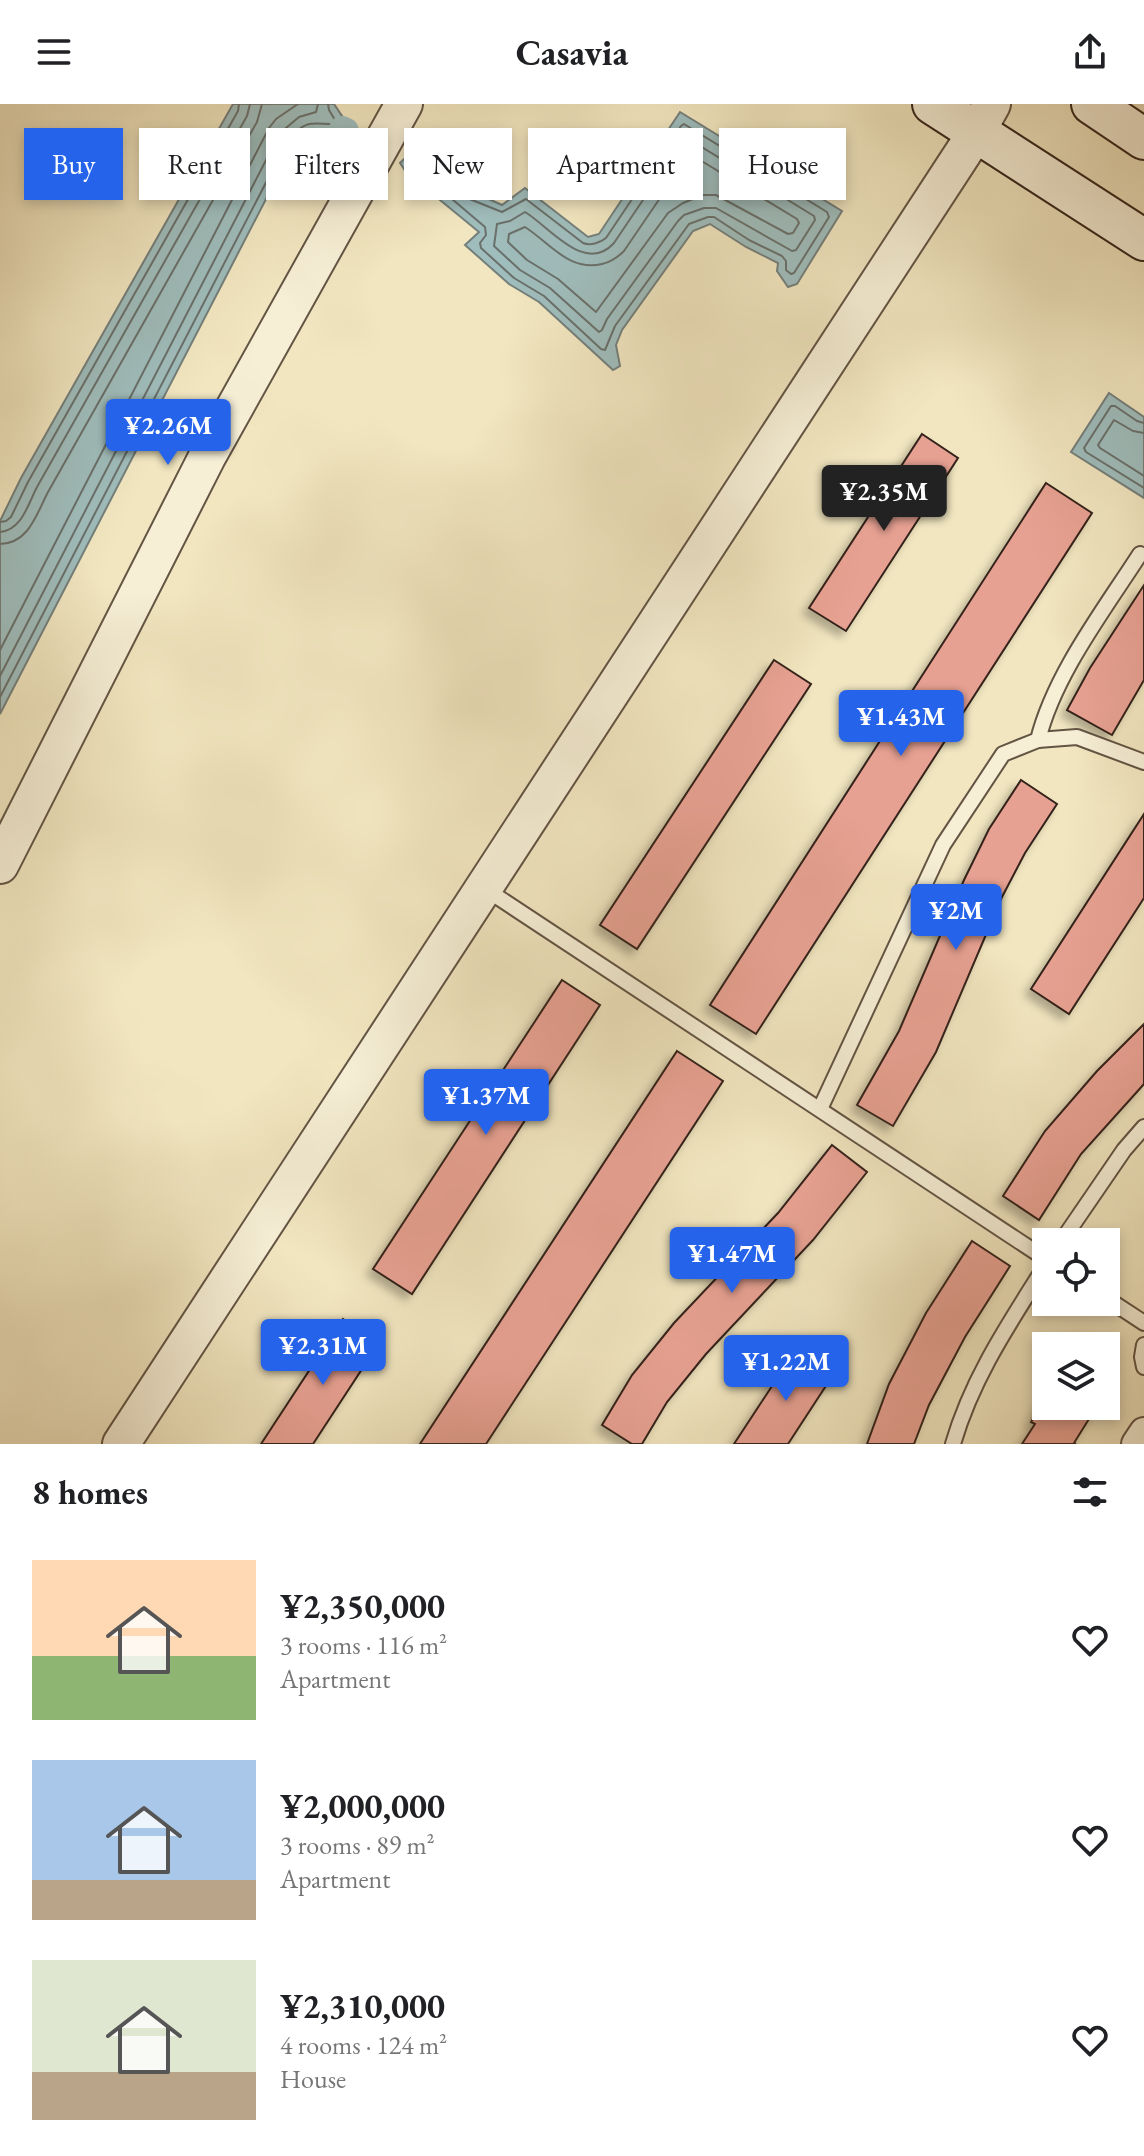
<!DOCTYPE html>
<meta charset="utf-8">
<style>
:root{--surface:#fff;--page:#f6f6f6;--text:#202124;--muted:#757577;--accent:#2563eb}
body{margin:0;font-family:"EB Garamond",serif;background:var(--page);color:var(--text);height:100vh;display:flex;flex-direction:column;font-size:30px;white-space:nowrap}
*{box-sizing:border-box;margin:0}
p{font-size:26px;color:var(--muted)}
.icon{flex:none;width:44px;height:44px;fill:none;stroke:currentColor;stroke-width:2;stroke-linecap:round;stroke-linejoin:round}
.map{position:relative;height:1340px;overflow:hidden}
.details{display:flex;flex-direction:column;background:var(--surface);flex:1}
.details>*{flex:none}
.banner{position:absolute;left:24px;top:24px;width:1096px;height:72px;display:flex;gap:16px}
.buttons{position:absolute;left:1032px;top:1124px;display:grid;gap:16px}
.buttons a{display:grid;place-items:center;width:88px;height:88px;border-radius:0px;background:var(--surface);box-shadow:0 4px 12px #0003;font-size:40px}
.price{position:absolute;translate:-50% -68px;padding:0 18px;border-radius:8px;background:var(--accent);color:#fff;font-size:26px;line-height:52px;filter:drop-shadow(0 2px 4px #0008)}
.price::after{content:'';position:absolute;left:50%;top:48px;width:24px;height:18px;margin-left:-12px;background:inherit;clip-path:polygon(0 0,100% 0,50% 100%)}
.price.on{background:#222;color:#fff}
ul{padding:0;list-style:none}
li{display:flex;align-items:center;gap:24px;height:200px;padding:0 32px}
li span{display:grid;place-items:center;flex:none;width:224px;height:160px;border-radius:0px;color:#555}
li>.icon{margin-inline-start:auto}
span .icon{width:96px;height:96px;fill:#fffc;stroke-width:1}
li b{font-size:34px}
h2{display:flex;justify-content:space-between;align-items:center;height:96px;padding:0 32px;font-size:34px}
.chip{padding:0 28px;border-radius:0px;background:var(--surface);box-shadow:0 4px 12px #0003;font-size:28px;line-height:72px}
.chip.on{background:var(--accent);color:#fff}
header{display:flex;justify-content:space-between;align-items:center;height:104px;padding:0 32px;background:var(--surface);font-size:36px;font-weight:700}
.map>svg:first-child{display:block}
.water{fill:#9fbdbc;stroke:#747f7b;stroke-width:2}
.lines{fill:none;stroke-linecap:round;stroke-linejoin:round}
.shore{stroke:#6a706b;stroke-width:2}
.canal{stroke:#9fbdbc;stroke-width:26}
.building{fill:#e7a192;stroke:#34231a;stroke-width:2;filter:url(#shadow)}
.service-casing{stroke:#635444;stroke-width:18}
.minor-casing{stroke:#635444;stroke-width:32}
.tertiary-casing{stroke:#635444;stroke-width:40}
.secondary-casing{stroke:#34231a;stroke-width:44}
.service{stroke:#f6efd6;stroke-width:14}
.minor{stroke:#f6efd6;stroke-width:28}
.tertiary{stroke:#f6efd6;stroke-width:36}
.secondary{stroke:#f6efd6;stroke-width:40}
</style>
<header><svg class="icon" aria-label="menu" viewBox="0 0 24 24"><path d="M4 6h16M4 12h16M4 18h16"/></svg>Casavia<svg class="icon" aria-label="share" viewBox="0 0 24 24"><path d="M12 15V3M7 8l5-5 5 5M5 13v7h14v-7"/></svg></header>
<div class="map">
<svg width="1144" height="1340" viewBox="0 0 1144 1340">
<defs>
<filter id="shadow"><feDropShadow dx="-6" dy="6" stdDeviation="4" flood-color="#0004"/></filter>
</defs>
<rect width="100%" height="100%" fill="#f1e6c0"/>
<filter id="stains"><feTurbulence type="fractalNoise" baseFrequency=".0025" numOctaves="4"/><feColorMatrix values="0 0 0 0 .2 0 0 0 0 .09 0 0 0 0 .02 0 0 0 .5 -.17"/></filter>
<radialGradient id="worn" r=".72"><stop offset=".6" stop-color="#630" stop-opacity="0"/><stop offset="1" stop-color="#630" stop-opacity=".3"/></radialGradient>
<!-- water -->
<g class="water">
<path d="M233,0h101l10,15 1,6 -8,10c-20,-5 -25,-7 -41,6l-296,573v-193l21,-43z"/>
<polygon points="680,8 842,107 797,180 788,183 777,167 778,159 746,143 710,120 693,127 622,226 616,241 620,262 613,266 539,198 509,180 465,141 479,128 406,68 400,59 404,55 409,56 449,77 502,101 525,84 588,133 599,130"/>
<polygon points="1109,289 1144,313 1144,394 1071,348"/>
</g>
<g class="lines">
<!-- shore -->
<g class="shore">
<path d="M684,20l143,88 2,5 -35,56 -3,1 -5,-4v-9l-4,-5 -33,-16 -35,-23h-6l-19,7 -74,102 -10,24 -4,-1 -57,-53 -30,-18 -33,-30 -1,-5 6,-8 -1,-8 -33,-28 1,-4 4,-1 45,18 24,-13 57,44c7,3 17,0 23,-5l75,-112z"/>
<path d="M687,34l127,78 1,4 -19,30 -4,1 -76,-43h-12l-20,7 -6,6 -71,98 -5,11 -3,2 -49,-44 -30,-18 -26,-24 3,-22 13,-3 15,-9c25,15 60,63 89,31l70,-104z"/>
<path d="M690,50l107,65 2,4 -6,10 -5,1 -72,-39h-13l-20,8 -15,10 -72,99 -38,-33 -31,-19 -19,-18 1,-8 16,-7c25,16 44,45 77,37 9,-2 15,-6 22,-13z"/>
<polyline points="1144,319 1137,317 1115,302 1111,302 1084,344 1086,348 1144,384"/>
<polyline points="1144,329 1133,327 1114,316 1098,341 1100,344 1144,372"/>
<polyline points="0,418 6,417 11,413 28,378 238,7 239,0"/>
<path d="M0,428c22,-2 28,-28 37,-45l210,-371 3,-12"/>
<path d="M0,440c29,-1 36,-29 48,-52l209,-370 5,-18"/>
<polyline points="0,546 269,24 276,15 298,0"/>
<polyline points="0,572 280,29 299,13 316,8 318,0"/>
<path d="M0,593l289,-559c19,-19 22,-14 45,-14l1,-4 -6,-10 -1,-6"/>
</g>
<!-- canal -->
<polyline class="canal" points="342,25 346,27"/>
</g>
<!-- building -->
<g class="building">
<polygon points="922,330 958,354 846,527 809,504"/>
<polygon points="1046,379 1092,409 756,930 710,901"/>
<polygon points="1144,481 1144,576 1112,631 1067,606 1090,564"/>
<polygon points="774,556 811,580 637,845 600,821"/>
<polygon points="1021,676 1057,700 1025,749 1002,793 936,948 893,1022 857,1001 899,927 964,776 989,725"/>
<polygon points="1144,710 1144,794 1069,910 1031,885"/>
<polygon points="562,876 600,901 412,1190 373,1165"/>
<polygon points="1144,920 1144,980 1081,1050 1039,1116 1003,1092 1045,1027 1097,967"/>
<polygon points="677,947 723,977 486,1340 420,1340"/>
<polygon points="832,1041 867,1068 813,1136 706,1250 667,1298 642,1340 632,1340 602,1321 632,1271 674,1219 778,1109"/>
<polygon points="972,1137 1010,1162 965,1233 929,1301 914,1340 867,1340 889,1280 926,1209"/>
<polygon points="343,1215 379,1239 313,1340 261,1340"/>
<polygon points="795,1247 833,1271 788,1340 734,1340"/>
<polygon points="1046,1293 1046,1302 1097,1302 1074,1339 1076,1340 1022,1340 1035,1320 1031,1318"/>
</g>
<g class="lines">
<defs>
<g id="service">
<polyline points="1038,636 1077,633 1144,658"/>
<polyline points="484,784 1046,1155"/>
<path d="M820,1005l123,-264 60,-91 35,-14c16,-65 66,-130 102,-186"/>
<polyline points="1061,1138 1124,1046 1144,1023"/>
<polyline points="1106,1194 1144,1219"/>
<polyline points="1144,1241 1142,1253 1144,1263"/>
<path d="M953,1340c19,-66 57,-122 93,-179"/>
</g>
<polyline id="minor" points="1136,1340 1144,1328"/>
<g id="tertiary">
<polyline points="0,761 207,353 404,0"/>
<polyline points="121,1340 976,29 992,0"/>
</g>
<g id="secondary">
<polyline points="933,0 1144,136"/>
<polyline points="1092,0 1144,35"/>
</g>
</defs>
<!-- service casing -->
<use href="#service" class="service-casing"/>
<!-- minor casing -->
<use href="#minor" class="minor-casing"/>
<!-- tertiary casing -->
<use href="#tertiary" class="tertiary-casing"/>
<!-- secondary casing -->
<use href="#secondary" class="secondary-casing"/>
<!-- service -->
<use href="#service" class="service"/>
<!-- minor -->
<use href="#minor" class="minor"/>
<!-- tertiary -->
<use href="#tertiary" class="tertiary"/>
<!-- secondary -->
<use href="#secondary" class="secondary"/>
</g>
<rect width="100%" height="100%" filter="url(#stains)"/>
<rect width="100%" height="100%" fill="url(#worn)"/>
</svg>
<div class="buttons">
<a><svg class="icon" aria-label="locate" viewBox="0 0 24 24"><circle cx="12" cy="12" r="6"/><path d="M12 2v4M12 18v4M2 12h4M18 12h4"/></svg></a>
<a><svg class="icon" aria-label="layers" viewBox="0 0 24 24"><path d="M12 4l9 5-9 5-9-5zM3 14l9 5 9-5"/></svg></a>
</div>
<b class="price" style="left:168px;top:363px">¥2.26M</b>
<b class="price on" style="left:884px;top:429px">¥2.35M</b>
<b class="price" style="left:901px;top:654px">¥1.43M</b>
<b class="price" style="left:956px;top:848px">¥2M</b>
<b class="price" style="left:486px;top:1033px">¥1.37M</b>
<b class="price" style="left:732px;top:1191px">¥1.47M</b>
<b class="price" style="left:323px;top:1283px">¥2.31M</b>
<b class="price" style="left:786px;top:1299px">¥1.22M</b>
<div class="banner">
<a class="chip on">Buy</a>
<a class="chip">Rent</a>
<a class="chip">Filters</a>
<a class="chip">New</a>
<a class="chip">Apartment</a>
<a class="chip">House</a>
</div>
</div>
<section class="details">
<h2>8 homes<svg class="icon" aria-label="filters" viewBox="0 0 24 24"><path d="M4 7h16M4 17h16"/><circle cx="9" cy="7" r="2"/><circle cx="15" cy="17" r="2"/></svg></h2>
<ul>
<li><span style="background:linear-gradient(#ffd9b3 60%,#8fb573 0)"><svg class="icon" aria-label="home" viewBox="0 0 24 24"><path d="M3 11l9-7 9 7M6 9v11h12V9"/></svg></span><div><b>¥2,350,000</b><p>3 rooms · 116 m²</p><p>Apartment</p></div><svg class="icon" aria-label="heart" viewBox="0 0 24 24"><path d="M12 20l-8-8c-3-5 5-10 8-4 3-6 11-1 8 4z"/></svg></li>
<li><span style="background:linear-gradient(#a9c7e8 75%,#b9a48a 0)"><svg class="icon" aria-label="home" viewBox="0 0 24 24"><path d="M3 11l9-7 9 7M6 9v11h12V9"/></svg></span><div><b>¥2,000,000</b><p>3 rooms · 89 m²</p><p>Apartment</p></div><svg class="icon" aria-label="heart" viewBox="0 0 24 24"><path d="M12 20l-8-8c-3-5 5-10 8-4 3-6 11-1 8 4z"/></svg></li>
<li><span style="background:linear-gradient(#dfe7d0 70%,#b9a48a 0)"><svg class="icon" aria-label="home" viewBox="0 0 24 24"><path d="M3 11l9-7 9 7M6 9v11h12V9"/></svg></span><div><b>¥2,310,000</b><p>4 rooms · 124 m²</p><p>House</p></div><svg class="icon" aria-label="heart" viewBox="0 0 24 24"><path d="M12 20l-8-8c-3-5 5-10 8-4 3-6 11-1 8 4z"/></svg></li>
</ul>
</section>
